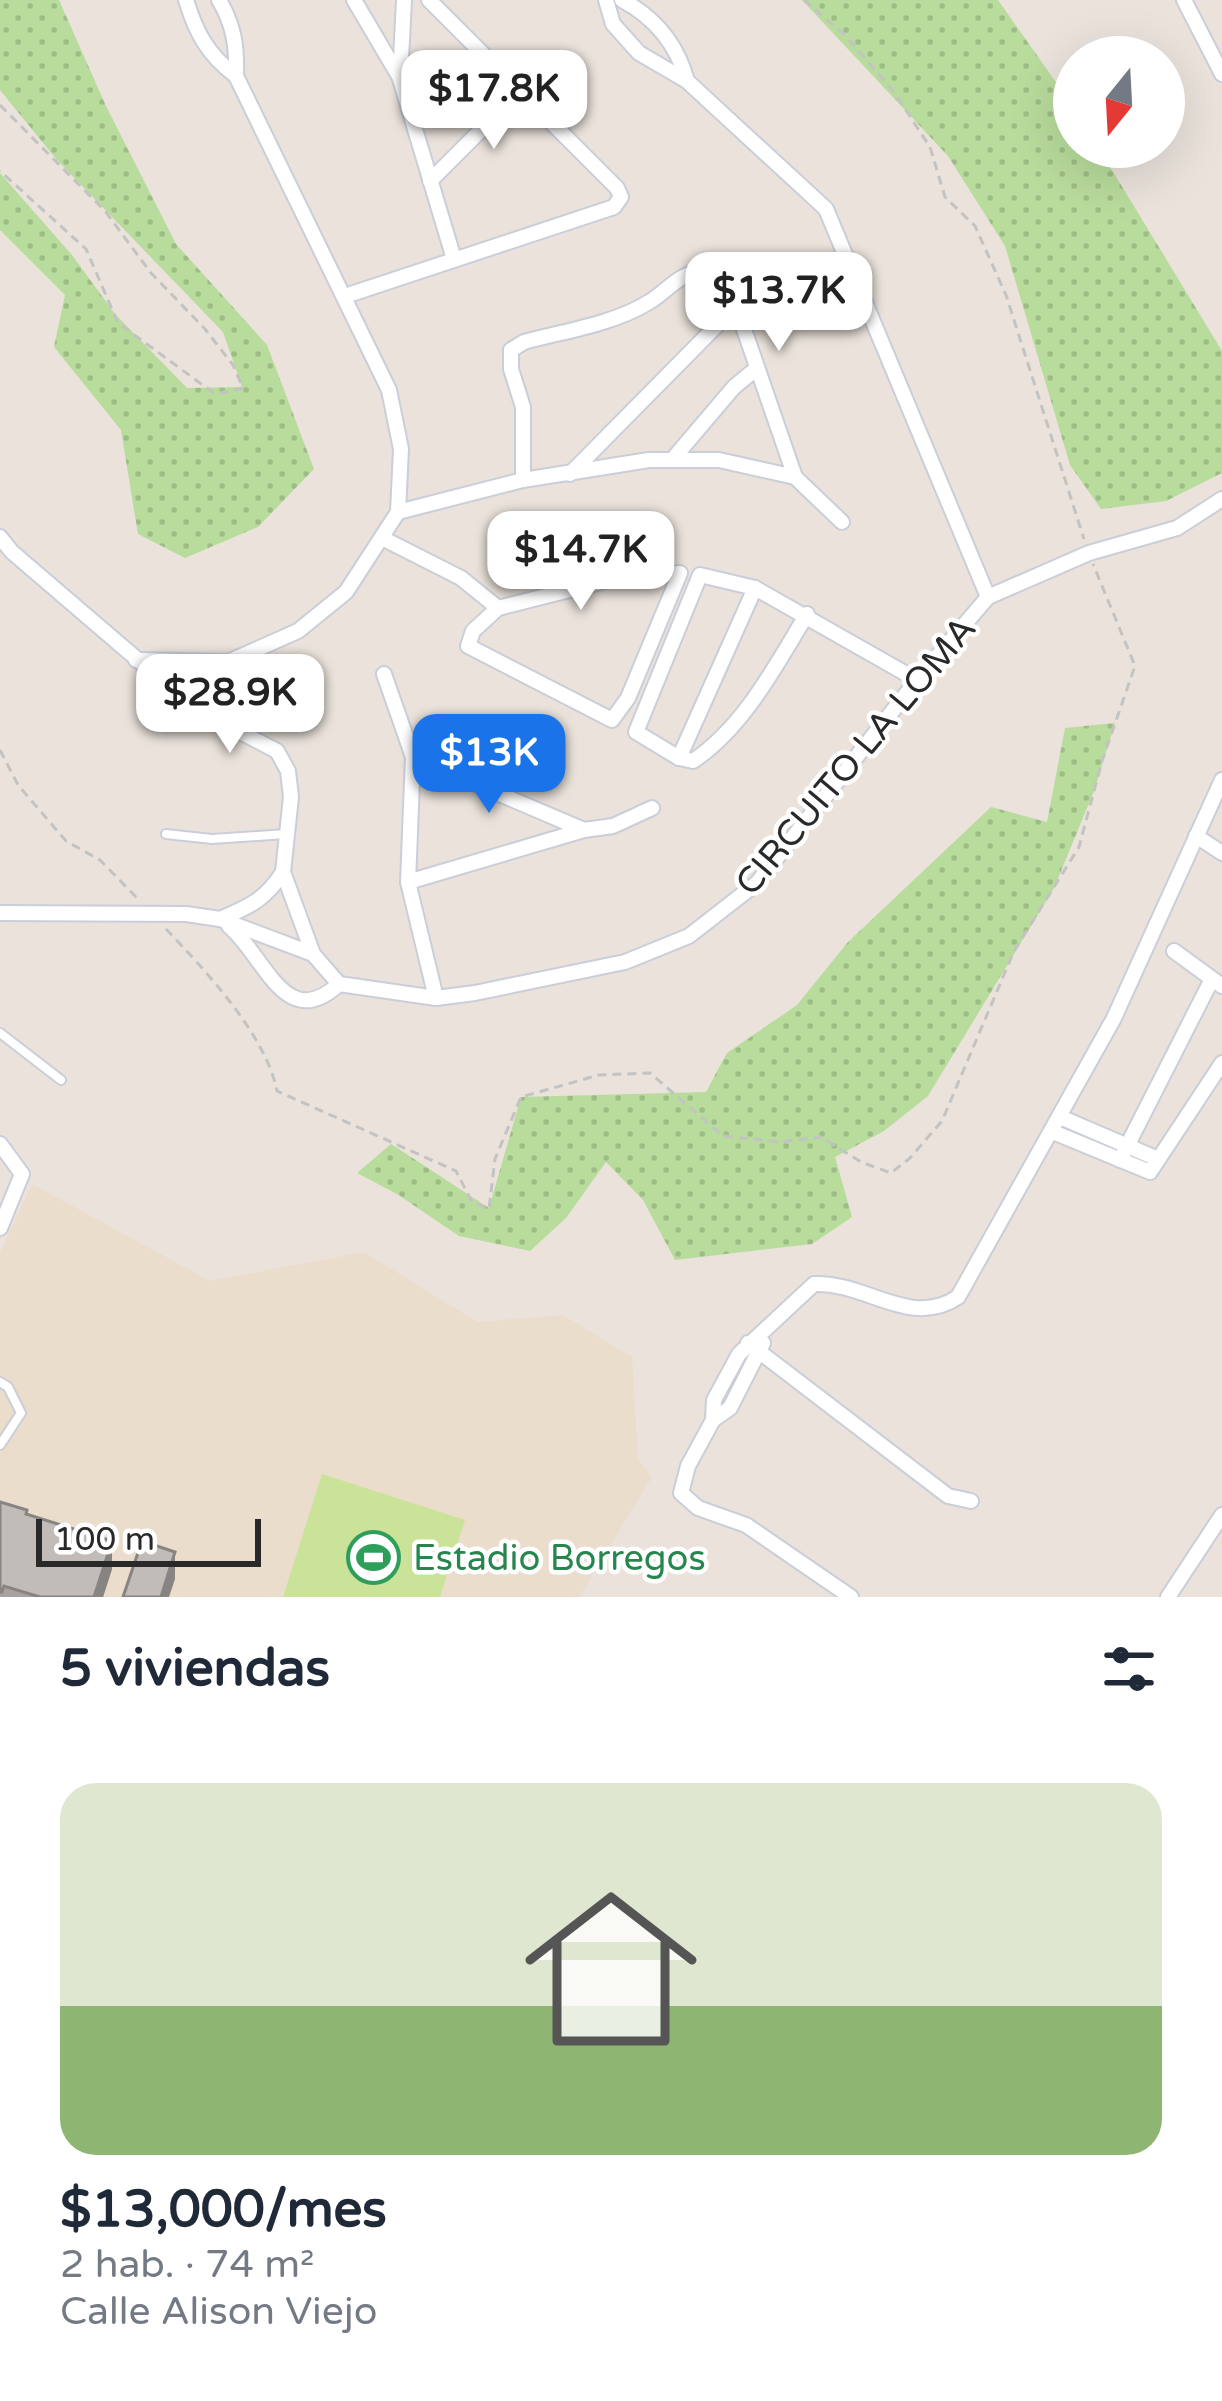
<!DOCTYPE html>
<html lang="es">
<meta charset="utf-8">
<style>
:root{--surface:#fff;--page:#f6f6f7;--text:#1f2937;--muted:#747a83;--accent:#1a73e8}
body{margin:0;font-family:"Varela Round",sans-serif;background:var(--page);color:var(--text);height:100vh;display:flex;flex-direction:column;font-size:45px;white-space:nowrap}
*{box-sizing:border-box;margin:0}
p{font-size:39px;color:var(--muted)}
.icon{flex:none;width:66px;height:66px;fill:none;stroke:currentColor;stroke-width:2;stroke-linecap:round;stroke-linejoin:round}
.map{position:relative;height:1597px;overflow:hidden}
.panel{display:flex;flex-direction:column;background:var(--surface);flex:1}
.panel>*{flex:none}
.needle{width:78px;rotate:198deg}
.buttons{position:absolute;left:1053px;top:36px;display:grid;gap:24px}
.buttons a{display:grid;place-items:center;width:132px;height:132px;border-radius:50%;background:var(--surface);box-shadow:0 12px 48px #0002;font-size:60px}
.scale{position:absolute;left:36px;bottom:30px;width:225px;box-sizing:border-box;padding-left:12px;border:6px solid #292929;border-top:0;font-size:33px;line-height:42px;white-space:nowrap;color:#292929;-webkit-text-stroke:9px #fff;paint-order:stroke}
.price{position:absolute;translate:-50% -102px;padding:0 27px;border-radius:24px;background:#fff;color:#222;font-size:39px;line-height:78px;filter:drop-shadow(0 3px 6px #0008)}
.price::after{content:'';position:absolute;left:50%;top:72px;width:36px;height:27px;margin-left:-18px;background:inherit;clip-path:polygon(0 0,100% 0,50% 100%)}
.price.selected{background:var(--accent);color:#fff}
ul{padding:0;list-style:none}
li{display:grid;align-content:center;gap:24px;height:636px;padding:0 60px}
li span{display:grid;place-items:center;height:372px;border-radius:36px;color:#555}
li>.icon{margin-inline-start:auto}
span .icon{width:216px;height:216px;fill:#fffc;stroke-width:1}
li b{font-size:51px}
h2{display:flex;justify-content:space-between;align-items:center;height:144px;padding:0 60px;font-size:51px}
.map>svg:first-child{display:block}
.education{fill:#eaddcc}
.grass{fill:url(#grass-dots)}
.pitch{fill:#cae399}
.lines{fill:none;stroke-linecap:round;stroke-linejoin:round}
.lane-casing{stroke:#caced9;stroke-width:12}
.street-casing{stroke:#caced9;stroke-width:18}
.path{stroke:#c3c3c3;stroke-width:3;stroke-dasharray:9 6;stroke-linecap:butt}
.lane{stroke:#fff;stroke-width:8}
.street{stroke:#fff;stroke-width:14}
.wall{fill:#a7a29e}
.shaded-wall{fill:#888481}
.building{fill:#c2bcb8;stroke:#888481;stroke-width:3}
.labels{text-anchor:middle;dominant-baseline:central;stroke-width:9;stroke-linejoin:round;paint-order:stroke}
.street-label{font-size:36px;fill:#292929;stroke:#fff}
.leisure-label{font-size:36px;fill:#27864d;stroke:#fff;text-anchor:start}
</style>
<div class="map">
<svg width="1222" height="1597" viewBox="0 0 1222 1597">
<defs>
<pattern id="grass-dots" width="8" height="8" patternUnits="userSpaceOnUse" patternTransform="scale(3)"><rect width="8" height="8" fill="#b8dc9c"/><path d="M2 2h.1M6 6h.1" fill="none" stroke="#9ebd86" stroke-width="1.8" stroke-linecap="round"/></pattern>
</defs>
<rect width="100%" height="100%" fill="#eae2db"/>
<!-- education -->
<polygon class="education" points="32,1184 210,1281 364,1252 477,1322 563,1315 632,1357 638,1459 652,1477 579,1597 0,1597 0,1253"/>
<!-- grass -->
<g class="grass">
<polygon points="0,0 59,0 106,106 176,244 267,345 314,469 258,527 185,558 138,534 121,430 54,347 65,295 0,230 0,173 72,255 115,314 187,388 242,387 223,332 57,160 0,90"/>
<polygon points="802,0 998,0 1074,108 1074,147 1098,147 1222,351 1222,473 1166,501 1101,509 1070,465 1005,246 948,156"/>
<polygon points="1115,723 1094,791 1054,888 928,1096 884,1131 835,1157 852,1217 812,1244 675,1260 643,1200 606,1162 566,1218 530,1251 459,1236 397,1194 357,1173 391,1144 489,1208 521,1097 706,1092 727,1053 797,1005 848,942 991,807 1047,822 1065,728"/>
</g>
<!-- pitch -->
<polygon class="pitch" points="322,1474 465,1520 440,1597 283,1597"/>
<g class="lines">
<defs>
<g id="lane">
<polyline points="166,834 212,839 286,834"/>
<polyline points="0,1033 61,1080"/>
<polyline points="0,1382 8,1387 21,1413 0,1445"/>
</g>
<g id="street">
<path d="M219,0c15,25 18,47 17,76"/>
<polyline points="354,0 400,78"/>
<polyline points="404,0 400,79 454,259"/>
<polyline points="606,0 613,24 639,53 687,81 826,209 988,597"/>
<path d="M622,0c34,18 55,44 65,81"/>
<polyline points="1184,0 1222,74"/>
<polyline points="430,181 522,89"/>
<polyline points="345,296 614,207 621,197 617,188 429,0"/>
<polyline points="672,460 734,387 757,368"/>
<polyline points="570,474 736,306"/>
<path d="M523,480v-73l-12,-38v-19l13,-8c40,-11 90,-18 125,-40 19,-11 32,-33 57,-29 17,3 23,19 30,33l59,171 47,45"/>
<polyline points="398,512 523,480 649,460 719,460 795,477"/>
<polyline points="0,537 12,552 194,708 277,751 288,771 291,797 283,872 313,954"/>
<polyline points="382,538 461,578 498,608"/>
<polygon points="680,573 628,698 612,720 468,646 473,631 498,608 609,580"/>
<path d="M807,614c-31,51 -63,113 -114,147l-14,-3 -43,-26 64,-157 55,13 162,92"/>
<path d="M136,660l92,2 70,-31 48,-39 52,-80 3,-63 -12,-59 -153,-314c-28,-21 -40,-43 -50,-76"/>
<polyline points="384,674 413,757 408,882 436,998"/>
<polyline points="222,724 228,662"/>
<polyline points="413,757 584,830"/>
<polyline points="679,758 755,588"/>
<polyline points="1196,836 1222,853"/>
<polyline points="408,882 584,830 613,826 652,808"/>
<polyline points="0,913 186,914 220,919 313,954 339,984 436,998 475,993 625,962 689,936 757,883 917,680 988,597 1089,553 1177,528 1222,499"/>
<path d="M220,919c29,-12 46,-20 63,-47"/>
<path d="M229,926c36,30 56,108 110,58"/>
<polyline points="1174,951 1222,986"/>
<polyline points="1060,1117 1158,1159"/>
<polyline points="1053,1132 1150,1172 1222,1063"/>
<polyline points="0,1144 22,1174 0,1228"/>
<polyline points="1120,1160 1212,979"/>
<polyline points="748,1343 948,1496 971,1501"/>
<polyline points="713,1420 730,1408 763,1343"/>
<path d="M851,1597l-105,-72 -48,-17 -17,-15 7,-27 25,-46 1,-20 25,-46 75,-70c53,-2 96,45 144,13l156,-279 108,-238"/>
<polyline points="1168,1597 1222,1515"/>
</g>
</defs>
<!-- lane casing -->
<use href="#lane" class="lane-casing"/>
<!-- street casing -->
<use href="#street" class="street-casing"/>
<!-- path -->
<g class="path">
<polyline points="804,0 845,35 894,92 930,147 945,197 975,226 1006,295 1084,539"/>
<polyline points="0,105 105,211 151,273 205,329 233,365 243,388 215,394 118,323 86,249 0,171"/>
<polyline points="0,750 18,785 66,841 100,860 139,900"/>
<path d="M166,929c39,41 100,106 111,162l179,80 16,31 17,7 6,-50 26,-62 78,-22 51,-2 73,63 58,6 40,-5 40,25 30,11 19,-15 32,-37 72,-170 65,-104 23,-86 33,-95 -42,-102"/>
</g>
<!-- lane -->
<use href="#lane" class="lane"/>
<!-- street -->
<use href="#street" class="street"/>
</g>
<!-- wall -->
<polygon class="wall" points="0,1502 27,1514 112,1569 103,1597 0,1597"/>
<!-- shaded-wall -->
<g class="shaded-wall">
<polygon points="112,1541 112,1569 103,1597 94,1597"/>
<polygon points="175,1552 175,1579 169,1597 161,1597"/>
</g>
<!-- building -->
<g class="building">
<polygon points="0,1502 27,1510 26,1514 112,1541 94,1597 40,1597 4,1586 2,1592 0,1592"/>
<polygon points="142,1541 175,1552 161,1597 123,1597"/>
</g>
<!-- icons -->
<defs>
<symbol id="stadium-ring" viewBox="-11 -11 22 22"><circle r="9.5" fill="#fff" stroke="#2e9e5b" stroke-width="1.5"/><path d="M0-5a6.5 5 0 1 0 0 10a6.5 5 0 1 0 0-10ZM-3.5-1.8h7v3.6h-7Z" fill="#2e9e5b"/></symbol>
</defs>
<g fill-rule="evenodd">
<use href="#stadium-ring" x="344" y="1528" width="59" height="59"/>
</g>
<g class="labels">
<!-- street labels -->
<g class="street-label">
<text transform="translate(856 756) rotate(-50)">CIRCUITO LA LOMA</text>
</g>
<!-- leisure labels -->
<g class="leisure-label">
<text x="413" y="1558">Estadio Borregos</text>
</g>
</g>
</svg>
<div class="buttons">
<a><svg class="needle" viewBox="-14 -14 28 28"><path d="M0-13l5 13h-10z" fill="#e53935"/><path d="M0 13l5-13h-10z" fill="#747a83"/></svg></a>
</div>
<div class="scale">100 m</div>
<b class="price" style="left:494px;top:152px">$17.8K</b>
<b class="price" style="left:779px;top:354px">$13.7K</b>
<b class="price" style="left:581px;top:613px">$14.7K</b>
<b class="price" style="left:230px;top:756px">$28.9K</b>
<b class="price selected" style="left:489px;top:816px">$13K</b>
</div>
<section class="panel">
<h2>5 viviendas<svg class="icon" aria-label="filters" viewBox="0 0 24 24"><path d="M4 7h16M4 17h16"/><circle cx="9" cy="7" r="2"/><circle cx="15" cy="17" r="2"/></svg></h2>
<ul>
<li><span style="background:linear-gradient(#dfe7d0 60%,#8fb573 0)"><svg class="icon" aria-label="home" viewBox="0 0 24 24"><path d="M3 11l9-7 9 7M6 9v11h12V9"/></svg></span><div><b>$13,000/mes</b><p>2 hab. · 74 m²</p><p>Calle Alison Viejo</p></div></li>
</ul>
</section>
